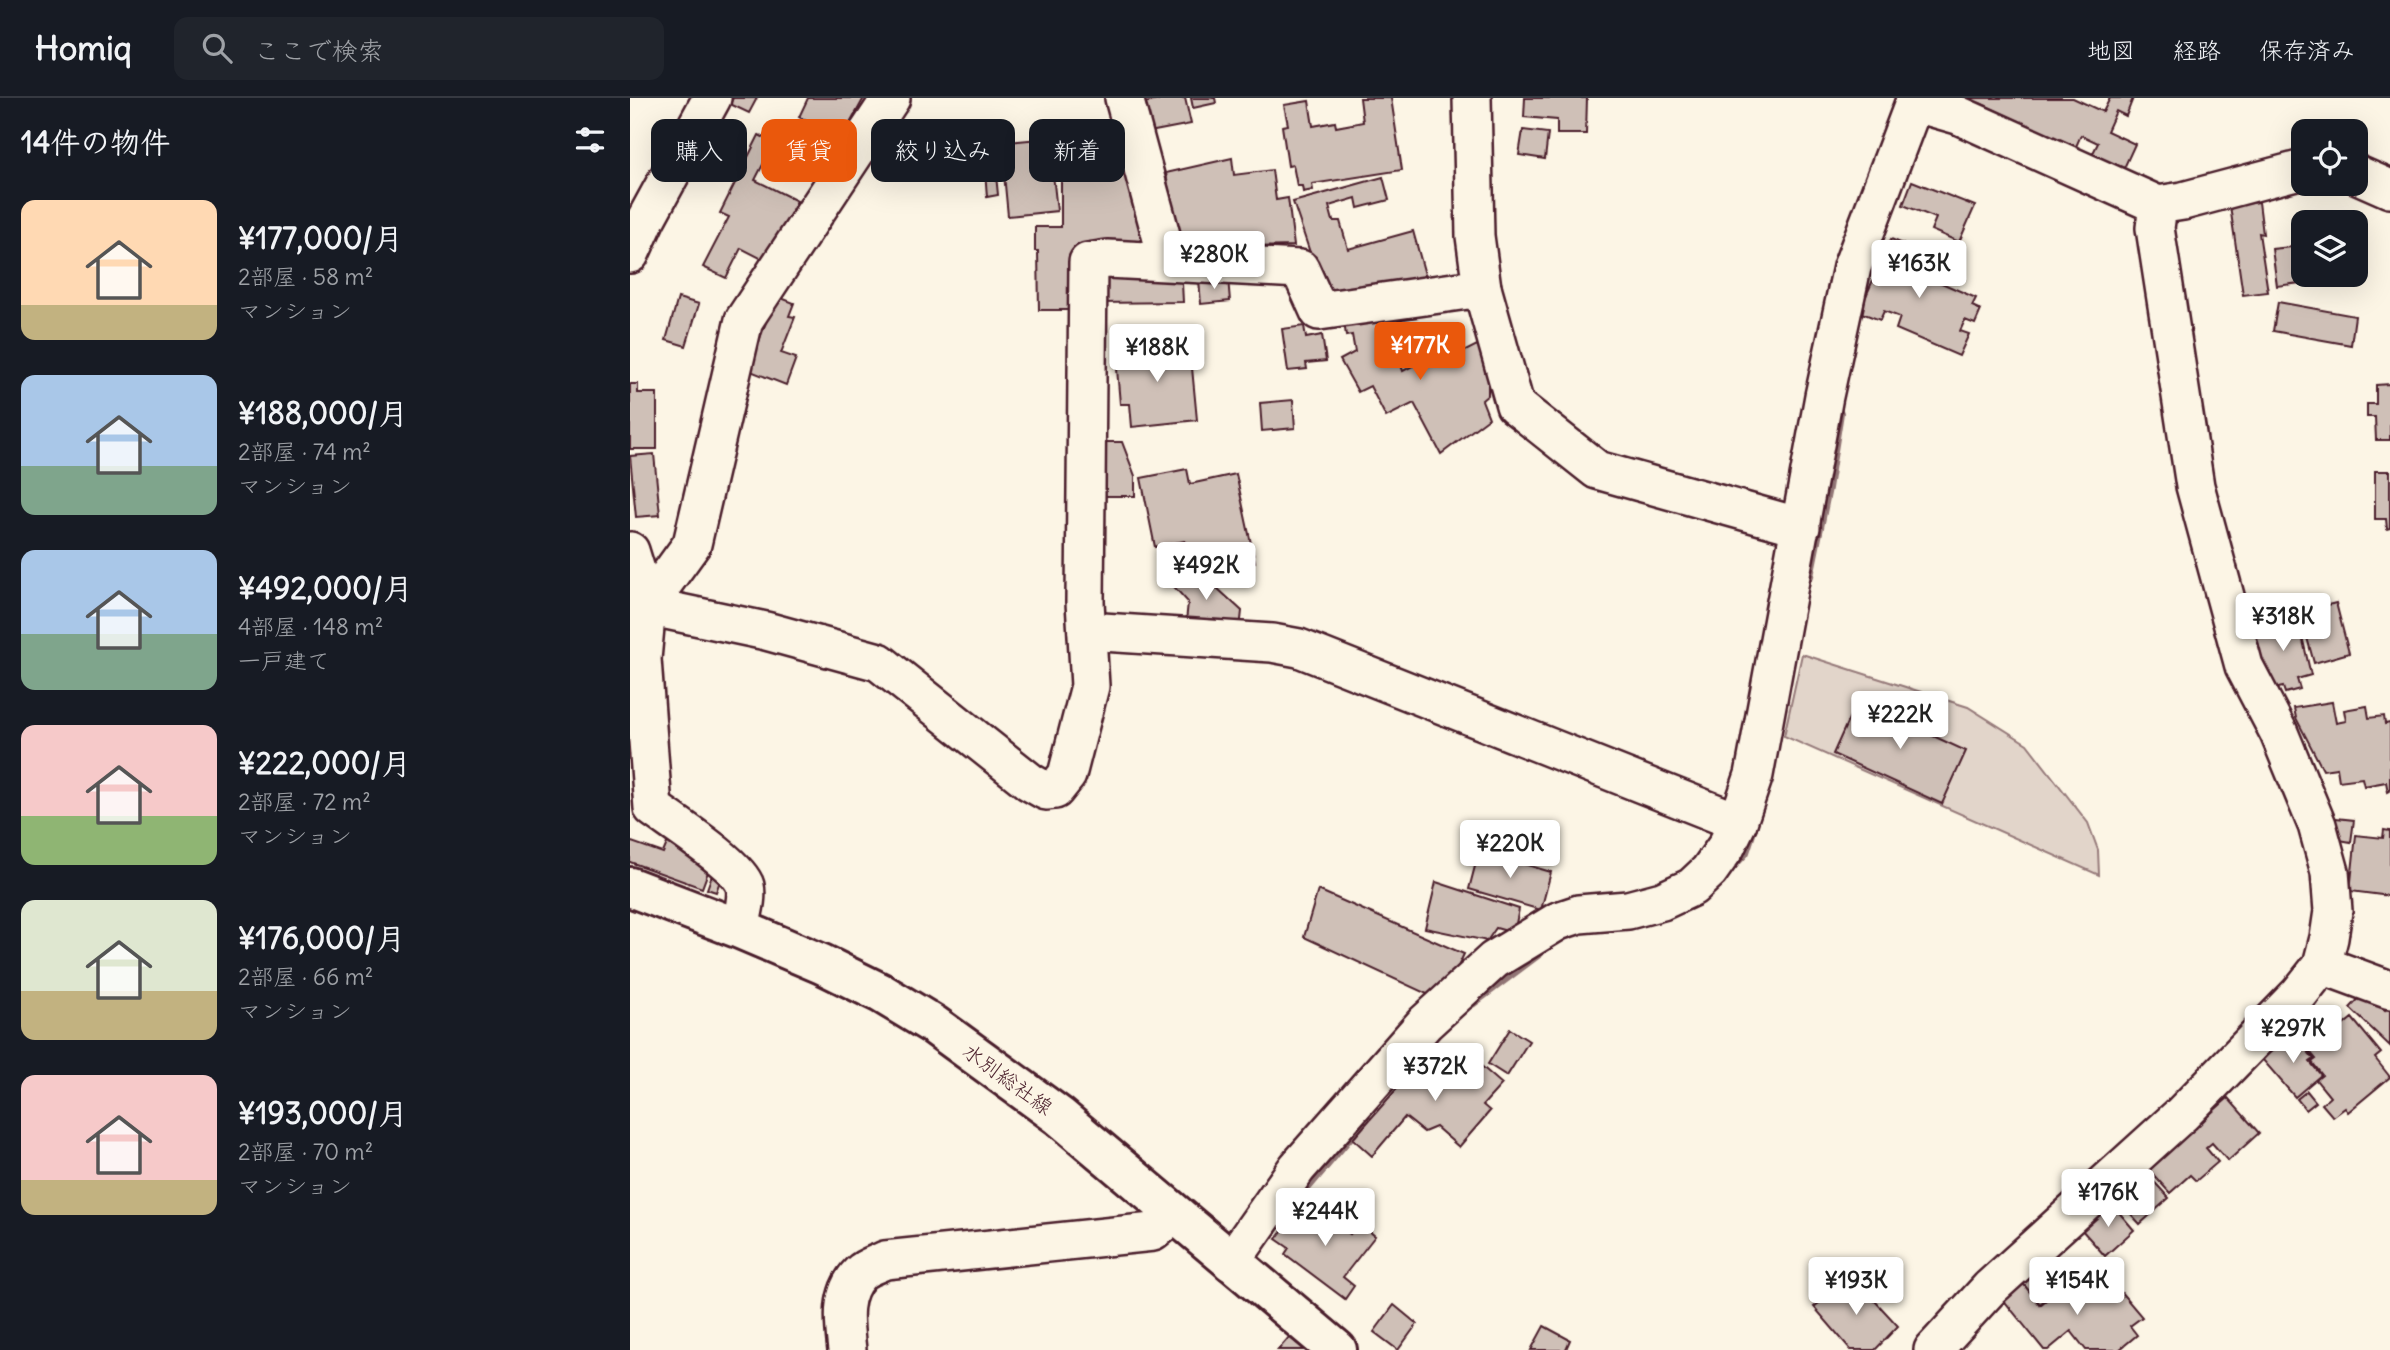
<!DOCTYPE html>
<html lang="ja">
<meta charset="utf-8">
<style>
:root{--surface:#171b24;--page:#20242c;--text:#f1f3f6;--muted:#9ea1a6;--line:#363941;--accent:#ea580c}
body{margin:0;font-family:Delius,"Klee One",sans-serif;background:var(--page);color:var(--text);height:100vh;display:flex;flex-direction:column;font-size:26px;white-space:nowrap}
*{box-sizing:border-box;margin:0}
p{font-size:23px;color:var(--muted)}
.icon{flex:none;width:38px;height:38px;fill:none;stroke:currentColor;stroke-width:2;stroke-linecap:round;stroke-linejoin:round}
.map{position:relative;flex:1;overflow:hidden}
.side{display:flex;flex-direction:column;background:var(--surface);width:630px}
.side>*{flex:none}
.hud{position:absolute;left:21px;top:21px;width:665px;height:63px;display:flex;gap:14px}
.tools{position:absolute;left:1661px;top:21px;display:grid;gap:14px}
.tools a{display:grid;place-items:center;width:77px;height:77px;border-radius:14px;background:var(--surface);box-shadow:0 7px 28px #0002;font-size:35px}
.price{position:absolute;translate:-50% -60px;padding:0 16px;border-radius:7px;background:#fff;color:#222;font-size:23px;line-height:46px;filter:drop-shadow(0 2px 4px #0008)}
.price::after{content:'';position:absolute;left:50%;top:42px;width:21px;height:16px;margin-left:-10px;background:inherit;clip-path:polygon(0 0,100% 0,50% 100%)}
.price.selected{background:var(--accent);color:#fff}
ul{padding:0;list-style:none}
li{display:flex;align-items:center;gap:21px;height:175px;padding:0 21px}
li span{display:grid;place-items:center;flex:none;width:196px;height:140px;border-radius:14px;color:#555}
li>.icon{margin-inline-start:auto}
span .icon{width:84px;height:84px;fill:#fffc;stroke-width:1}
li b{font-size:30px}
h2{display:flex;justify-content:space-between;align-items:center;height:84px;padding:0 21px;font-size:30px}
.chip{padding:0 24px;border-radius:14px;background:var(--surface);box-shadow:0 7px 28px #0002;font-size:24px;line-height:63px}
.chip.selected{background:var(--accent);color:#fff}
header{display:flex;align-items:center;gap:42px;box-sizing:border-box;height:98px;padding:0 35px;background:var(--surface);border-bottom:2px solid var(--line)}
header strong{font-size:33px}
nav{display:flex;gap:38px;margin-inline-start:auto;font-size:24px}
.search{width:490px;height:63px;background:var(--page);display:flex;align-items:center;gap:18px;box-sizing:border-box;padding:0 24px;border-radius:14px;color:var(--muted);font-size:26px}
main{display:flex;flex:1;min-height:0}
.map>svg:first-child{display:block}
.green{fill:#e2d5ca;stroke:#967a7a;stroke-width:2}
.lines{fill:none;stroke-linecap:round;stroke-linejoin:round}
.stream{stroke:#917474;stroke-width:10}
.building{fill:#cfc0b7;stroke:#4a1f2b;stroke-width:2}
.minor-casing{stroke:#4a1f2b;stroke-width:42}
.secondary-casing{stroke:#4a1f2b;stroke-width:44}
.minor{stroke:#fcf5e5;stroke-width:37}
.secondary{stroke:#fcf5e5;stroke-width:38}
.labels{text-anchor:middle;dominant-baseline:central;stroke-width:5;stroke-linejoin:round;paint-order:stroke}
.street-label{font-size:21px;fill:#4a1f2b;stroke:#fcf5e5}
</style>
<header>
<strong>Homiq</strong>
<div class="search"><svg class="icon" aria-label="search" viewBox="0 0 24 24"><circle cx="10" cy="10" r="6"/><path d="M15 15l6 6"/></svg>ここで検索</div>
<nav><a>地図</a><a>経路</a><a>保存済み</a></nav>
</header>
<main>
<section class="side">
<h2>14件の物件<svg class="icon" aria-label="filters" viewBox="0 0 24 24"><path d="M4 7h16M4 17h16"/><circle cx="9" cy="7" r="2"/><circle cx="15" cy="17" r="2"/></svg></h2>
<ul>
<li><span style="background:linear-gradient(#ffd9b3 75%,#c2b280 0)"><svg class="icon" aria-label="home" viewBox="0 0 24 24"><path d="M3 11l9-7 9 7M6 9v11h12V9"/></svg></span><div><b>¥177,000/月</b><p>2部屋 · 58 m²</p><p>マンション</p></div></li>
<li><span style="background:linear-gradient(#a9c7e8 65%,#7fa58c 0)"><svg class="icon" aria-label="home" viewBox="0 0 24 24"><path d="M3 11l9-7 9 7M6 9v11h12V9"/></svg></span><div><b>¥188,000/月</b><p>2部屋 · 74 m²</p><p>マンション</p></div></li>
<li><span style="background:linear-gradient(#a9c7e8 60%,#7fa58c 0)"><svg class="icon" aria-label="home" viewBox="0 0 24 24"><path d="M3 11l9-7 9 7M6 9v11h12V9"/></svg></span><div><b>¥492,000/月</b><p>4部屋 · 148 m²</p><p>一戸建て</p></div></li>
<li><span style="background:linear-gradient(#f6c9c9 65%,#8fb573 0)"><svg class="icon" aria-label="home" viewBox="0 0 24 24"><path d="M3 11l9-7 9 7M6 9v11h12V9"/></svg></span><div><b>¥222,000/月</b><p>2部屋 · 72 m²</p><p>マンション</p></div></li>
<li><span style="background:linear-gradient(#dfe7d0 65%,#c2b280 0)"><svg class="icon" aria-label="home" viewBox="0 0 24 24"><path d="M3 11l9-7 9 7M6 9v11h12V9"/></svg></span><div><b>¥176,000/月</b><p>2部屋 · 66 m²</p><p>マンション</p></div></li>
<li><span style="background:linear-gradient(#f6c9c9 75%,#c2b280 0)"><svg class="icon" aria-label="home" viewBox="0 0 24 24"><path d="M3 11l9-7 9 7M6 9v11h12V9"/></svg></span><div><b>¥193,000/月</b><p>2部屋 · 70 m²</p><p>マンション</p></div></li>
</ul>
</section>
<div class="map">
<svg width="1760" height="1252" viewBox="0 0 1760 1252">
<rect width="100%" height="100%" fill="#fcf5e5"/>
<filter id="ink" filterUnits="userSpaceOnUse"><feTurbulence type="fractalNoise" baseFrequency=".0143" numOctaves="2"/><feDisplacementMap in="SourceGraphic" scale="14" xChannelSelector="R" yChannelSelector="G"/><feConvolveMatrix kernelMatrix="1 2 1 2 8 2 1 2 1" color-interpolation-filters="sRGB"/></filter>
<g filter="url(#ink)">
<!-- green -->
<polygon class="green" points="1172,556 1338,609 1397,646 1458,725 1468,752 1469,777 1154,638"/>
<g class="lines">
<!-- stream -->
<g class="stream">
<polyline points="1179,478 1197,390 1209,315"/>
<polyline points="1103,767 1115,754 1121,736"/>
<polyline points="842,905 910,854"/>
<polyline points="661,1108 736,1019"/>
</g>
</g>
<!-- building -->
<g class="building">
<polygon points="103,0 127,0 119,15 100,6"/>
<polygon points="178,0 234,0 211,42 169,19"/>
<polygon points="539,0 555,0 561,26 514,35 508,6"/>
<polygon points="561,0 585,0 586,5 563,10"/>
<polygon points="730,0 761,0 772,72 682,86 683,92 673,94 672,88 667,88 663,67 658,68 652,28 658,27 654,7 679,3 683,28 705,24 706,29 733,24"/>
<polygon points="895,0 957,0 956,36 927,36 927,22 894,19"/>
<polygon points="1311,0 1443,0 1473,14 1480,0 1503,0 1496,18 1486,13 1477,33 1505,46 1489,81 1457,67 1468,45 1451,37 1441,60 1390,37 1395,26 1350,5 1345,16"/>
<polygon points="893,32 918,35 915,61 889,57"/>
<polygon points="431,35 451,35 451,51 430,51"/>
<polygon points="129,37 144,45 125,82 167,103 136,163 111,150 96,180 73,169 99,119 90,115"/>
<polygon points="419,40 427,113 378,118 374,76 366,77 368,97 357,99 355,72 332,74 329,46 362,43 363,52 370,51 369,45"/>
<polygon points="602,60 604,77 642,72 646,102 658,100 664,148 548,151 536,75"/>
<polygon points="462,69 462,77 502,76 523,153 444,149 445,212 409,212 408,153 405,153 405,129 431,129 431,75 437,74 437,70"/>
<polygon points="753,79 759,102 728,110 726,100 699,108 703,123 710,123 718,151 783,133 797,184 697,205 663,104"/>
<polygon points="1282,83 1345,108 1329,144 1301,132 1306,120 1273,107"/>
<polygon points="1629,104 1633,136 1629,135 1638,194 1613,197 1600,108"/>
<polygon points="1261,141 1299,157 1291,176 1346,200 1342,208 1351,212 1345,226 1335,222 1330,233 1339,236 1329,258 1266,231 1270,219 1254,213 1250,222 1229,214"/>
<polygon points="1672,148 1673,177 1724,178 1647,188 1642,151"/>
<polygon points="477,172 541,173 552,185 553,204 467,205"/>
<polygon points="598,180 600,203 571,206 569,182"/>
<polygon points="146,198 164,205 159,218 165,219 151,255 166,260 156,287 118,272"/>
<polygon points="48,200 69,206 56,248 36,242"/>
<polygon points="1648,204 1725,218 1721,247 1643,233"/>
<polygon points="772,213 772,222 748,224 753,246 763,243 773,273 805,256 810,266 847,247 858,267 858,297 852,302 859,320 811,356 784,305 756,319 740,288 728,294 710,262 725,254 722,237 716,238 714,223"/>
<polygon points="674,228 676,240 692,237 696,263 676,265 677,271 658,273 652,231"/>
<polygon points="525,241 526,252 560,249 567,322 502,329 500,306 490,306 486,259 501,258 499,244"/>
<polygon points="0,286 8,286 8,295 27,295 27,351 0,351"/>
<polygon points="1760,286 1760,342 1746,342 1745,319 1737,319 1737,306 1746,306 1746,287"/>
<polygon points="663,302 665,330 632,333 630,305"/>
<polygon points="468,344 492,344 505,378 505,398 469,398"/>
<polygon points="24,356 30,417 6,419 0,358"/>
<polygon points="557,371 560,386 606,376 625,464 577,474 572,448 557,451 555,443 525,449 511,380"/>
<polygon points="1745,373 1760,373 1760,430 1757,431 1756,421 1745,421"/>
<polygon points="564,472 577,488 587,490 612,513 610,531 556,524 558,504 537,481"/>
<polygon points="1706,505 1719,555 1684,565 1670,514"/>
<polygon points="1667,517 1681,577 1667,581 1670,591 1655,595 1653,589 1639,592 1624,527"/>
<polygon points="1259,602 1283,612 1277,626 1336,653 1312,706 1203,656 1225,607 1251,619"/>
<polygon points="1702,604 1706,625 1716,623 1714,612 1737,608 1739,620 1754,618 1755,626 1760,625 1760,693 1758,694 1756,684 1734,688 1732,680 1709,683 1707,670 1693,672 1666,620 1664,610"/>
<polygon points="1706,720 1724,722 1721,744 1704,741"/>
<polygon points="1754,732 1760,733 1760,798 1720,793 1726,737 1753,740"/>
<polygon points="38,743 51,748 50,752 82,763 72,790 0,764 0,745 2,744 33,755"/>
<polygon points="849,753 921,774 911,812 839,791"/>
<polygon points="82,777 91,780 86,794 77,791"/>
<polygon points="806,784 889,811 884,835 866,830 857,843 795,830"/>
<polygon points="688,792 834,856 812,903 674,839"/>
<polygon points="1735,894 1755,912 1760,906 1760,948 1720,910"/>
<polygon points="1722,920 1751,955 1745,960 1760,979 1718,1014 1715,1010 1703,1019 1692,1006 1700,999 1686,982 1692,977 1682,964 1686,961 1680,954"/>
<polygon points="880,931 899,943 877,978 858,966"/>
<polygon points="1663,936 1684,961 1680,964 1691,977 1665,999 1632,961"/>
<polygon points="833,952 872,986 853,1007 860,1013 829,1049 806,1029 794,1034 775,1019 742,1058 723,1041 784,971 792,978 805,964 815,972"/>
<polygon points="1677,993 1686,1004 1676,1012 1667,1001"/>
<polygon points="1598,1000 1629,1035 1598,1063 1582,1045 1576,1050 1588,1064 1566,1083 1560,1077 1540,1095 1518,1071"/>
<polygon points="1517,1076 1539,1100 1510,1126 1488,1102"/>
<polygon points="1481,1105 1504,1132 1475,1158 1451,1131"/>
<polygon points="683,1107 720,1136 729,1125 745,1138 713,1179 724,1188 715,1201 655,1156 659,1150 646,1141 662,1120 669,1126"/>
<polygon points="1422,1162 1438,1183 1410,1206 1393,1186"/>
<polygon points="1222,1178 1268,1228 1245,1252 1221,1252 1184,1209"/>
<polygon points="1479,1180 1512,1219 1500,1228 1507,1237 1489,1252 1456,1252 1441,1233 1418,1252 1414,1252 1371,1199 1391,1183 1410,1207 1433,1188 1447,1206"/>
<polygon points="764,1207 787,1226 768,1252 744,1234"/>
<polygon points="914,1228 940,1242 936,1251 938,1252 901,1252"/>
<polygon points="659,1239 676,1252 648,1252"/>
</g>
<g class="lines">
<defs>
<g id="minor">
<polyline points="494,0 538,163"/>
<polyline points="842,0 845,138 852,190"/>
<polyline points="1286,5 1328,17 1528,107 1553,103 1673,71"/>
<polyline points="1726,76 1760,91"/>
<polyline points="0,156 16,121 82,0"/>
<path d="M0,453l17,55 -5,53 11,149c20,15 86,57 92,78 3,13 -3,30 -5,43"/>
<polyline points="17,508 136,533 249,564 400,684 416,693 425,692 437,677 460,588 455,504 458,164 478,161 670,171 689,213 852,190 885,307 967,372 1171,429"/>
<polyline points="17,508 62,446 114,222 261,0"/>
<polyline points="457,533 642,545 669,550 1108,724"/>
<polyline points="1692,867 1760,892"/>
<polyline points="601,1164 667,1070 795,925 864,862 928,823 949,816 998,812 1032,803 1062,789 1079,773 1096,749 1108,724 1124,677 1194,298 1222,169 1286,0"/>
<path d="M217,1252c-3,-26 -8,-56 13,-77 6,-6 17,-9 25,-13l268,-28 22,-18"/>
<polyline points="1303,1252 1360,1190 1552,1016 1669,896 1692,867 1699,840 1703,813 1700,774 1687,727 1649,635 1614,568 1565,388 1525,130 1528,107"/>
</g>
<polyline id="secondary" points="0,789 110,831 192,866 251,895 304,927 429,1018 707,1252"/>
</defs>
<!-- minor casing -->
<use href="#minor" class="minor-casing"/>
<!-- secondary casing -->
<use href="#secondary" class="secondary-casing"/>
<!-- minor -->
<use href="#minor" class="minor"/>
<!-- secondary -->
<use href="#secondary" class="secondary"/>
</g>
</g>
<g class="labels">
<!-- street labels -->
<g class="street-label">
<text transform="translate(378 981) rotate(36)">水別総社線</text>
</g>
</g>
</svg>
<div class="tools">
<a><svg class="icon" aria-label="locate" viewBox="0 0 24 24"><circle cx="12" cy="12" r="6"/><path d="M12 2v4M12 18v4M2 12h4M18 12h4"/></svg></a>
<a><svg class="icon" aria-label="layers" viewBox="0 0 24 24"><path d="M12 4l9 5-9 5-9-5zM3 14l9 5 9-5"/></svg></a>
</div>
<b class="price" style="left:584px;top:193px">¥280K</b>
<b class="price" style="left:1289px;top:202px">¥163K</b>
<b class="price selected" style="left:790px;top:284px">¥177K</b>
<b class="price" style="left:527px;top:286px">¥188K</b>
<b class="price" style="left:576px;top:504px">¥492K</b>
<b class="price" style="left:1653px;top:555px">¥318K</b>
<b class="price" style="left:1270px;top:653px">¥222K</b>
<b class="price" style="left:880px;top:782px">¥220K</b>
<b class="price" style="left:1663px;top:967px">¥297K</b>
<b class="price" style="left:805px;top:1005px">¥372K</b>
<b class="price" style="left:1478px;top:1131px">¥176K</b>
<b class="price" style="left:695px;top:1150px">¥244K</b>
<b class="price" style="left:1226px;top:1219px">¥193K</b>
<b class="price" style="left:1447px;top:1219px">¥154K</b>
<div class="hud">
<a class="chip">購入</a>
<a class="chip selected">賃貸</a>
<a class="chip">絞り込み</a>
<a class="chip">新着</a>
</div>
</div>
</main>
